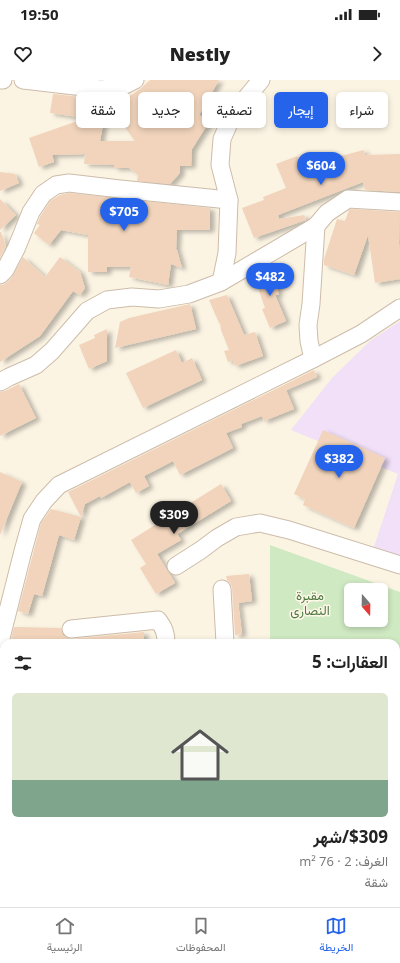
<!DOCTYPE html>
<html lang="ar">
<meta charset="utf-8">
<style>
:root{--surface:#fff;--page:#f6f6f6;--text:#222;--muted:#767676;--line:#e0e0e0;--accent:#2563eb}
body{margin:0;font-family:"Open Sans",Vazirmatn,sans-serif;background:var(--page);color:var(--text);direction:rtl;height:100vh;display:flex;flex-direction:column;font-size:15px;white-space:nowrap}
*{box-sizing:border-box;margin:0}
p{font-size:13px;color:var(--muted)}
.icon{flex:none;width:22px;height:22px;fill:none;stroke:currentColor;stroke-width:2;stroke-linecap:round;stroke-linejoin:round}
.map{position:relative;flex:1;overflow:hidden;direction:ltr}
.drawer{position:absolute;left:0px;top:559px;width:400px;height:268px;display:flex;flex-direction:column;background:var(--surface);border-radius:12px 12px 0 0;box-shadow:0 2px 6px #0003;direction:rtl}
.drawer>*{flex:none}
.hud{position:absolute;left:12px;top:12px;width:376px;height:36px;direction:rtl;display:flex;gap:8px}
.needle{width:26px;rotate:160deg}
.buttons{position:absolute;left:344px;top:503px;display:grid;gap:8px}
.buttons a{display:grid;place-items:center;width:44px;height:44px;border-radius:6px;background:var(--surface);box-shadow:0 2px 6px #0003;font-size:20px}
.price{position:absolute;translate:-50% -34px;padding:0 9px;border-radius:14px;background:var(--accent);color:#fff;font-size:13px;line-height:26px;filter:drop-shadow(0 1px 2px #0008)}
.price::after{content:'';position:absolute;left:50%;top:24px;width:12px;height:9px;margin-left:-6px;background:inherit;clip-path:polygon(0 0,100% 0,50% 100%)}
.price.on{background:#222;color:#fff}
ul{padding:0;list-style:none}
li{display:grid;align-content:center;gap:8px;height:212px;padding:0 12px}
li span{display:grid;place-items:center;height:124px;border-radius:6px;color:#555}
li>.icon{margin-inline-start:auto}
span .icon{width:72px;height:72px;fill:#fffc;stroke-width:1}
li b{font-size:17px}
h2{display:flex;justify-content:space-between;align-items:center;height:48px;padding:0 12px;font-size:17px}
.tag{padding:0 14px;border-radius:6px;background:var(--surface);box-shadow:0 2px 6px #0003;font-size:14px;line-height:36px}
.tag.on{background:var(--accent);color:#fff}
.status{display:flex;justify-content:space-between;align-items:center;height:28px;padding:0 20px;background:var(--surface);direction:ltr}
.status svg{height:11px;fill:currentColor}
header{display:flex;justify-content:space-between;align-items:center;height:52px;padding:0 12px;background:var(--surface);font-size:18px;font-weight:800}
.tabs{display:flex;justify-content:space-around;align-items:center;height:56px;border-top:1px solid var(--line);background:var(--surface);font-size:11px;color:var(--muted)}
.tabs a{display:grid;justify-items:center;gap:2px}
.tabs .on{color:var(--accent)}
.map>svg:first-child{display:block}
.education{fill:#f1e0f8}
.green{fill:#cfe9c2;fill-rule:evenodd}
.building{fill:#f1d4bb;fill-rule:evenodd;filter:url(#shadow)}
.lines{fill:none;stroke-linecap:round;stroke-linejoin:round}
.minor-casing{stroke:#cdbcaa;stroke-width:19}
.minor{stroke:#fff;stroke-width:17}
.labels{text-anchor:middle;dominant-baseline:central;stroke-width:3;stroke-linejoin:round;paint-order:stroke}
.park-label{font-size:13px;fill:#4d7942;stroke:#fff8e9}
</style>
<div class="status"><b>19:50</b><svg viewBox="0 0 49 12"><path d="M0 12V9h3v3zM5 12V6h3v6zM10 12V3h3v9zM15 12V0h3v12zM26 1h20v11H26zM47 4h2v5h-2z"/></svg></div>
<header><svg class="icon" aria-label="forward" viewBox="0 0 24 24"><path d="M9 5l7 7-7 7"/></svg>Nestly<svg class="icon" aria-label="heart" viewBox="0 0 24 24"><path d="M12 20l-8-8c-3-5 5-10 8-4 3-6 11-1 8 4z"/></svg></header>
<div class="map">
<svg width="400" height="827" viewBox="0 0 400 827">
<defs>
<filter id="shadow"><feDropShadow dx="4.5" dy="2.5" stdDeviation="2" flood-color="#0004"/></filter>
</defs>
<rect width="100%" height="100%" fill="#fcf4e3"/>
<!-- education -->
<polygon class="education" points="400,241 400,490 370,479 398,394 291,350 332,298 370,261"/>
<!-- green -->
<path class="green" d="M270,465l130,47v315h-128v-4h124v-260h-126zM351,510h30v30h-30z"/>
<!-- building -->
<g class="building">
<path d="M150,0h69l-20,35 10,7 -17,27 -1,17h-11v7l-10,11 -33,-3 1,-6 -9,-7h-15v-3l-30,-1 1,-10 -33,1 2,7 -15,5 -10,-29 57,-20 -36,-5 3,-19 47,5 7,-1 15,3 18,-12zM107,23l28,38h-35z"/>
<polygon points="364,70 365,75 400,74 400,112 365,110 363,102 278,135 279,139 304,135 306,140 254,158 242,128 264,120 263,117 286,108 276,84 297,76 299,81 317,75 320,83 329,79"/>
<polygon points="0,92 15,94 19,103 0,111"/>
<polygon points="69,113 210,128 210,150 177,150 176,169 177,170 182,188 171,184 168,205 129,197 131,187 107,187 107,192 88,192 88,155 61,150 49,165 34,153 40,145 37,144 40,137 50,121 60,115"/>
<polygon points="0,119 16,135 0,150"/>
<polygon points="351,129 400,132 399,163 400,172 400,199 375,203 368,155 354,195 324,185 324,179 337,139 345,141 349,130"/>
<polygon points="0,152 1,152 6,166 0,178"/>
<polygon points="23,177 45,197 60,177 80,192 85,208 80,215 73,211 40,256 0,282 0,205 3,205 7,202 12,197"/>
<polygon points="275,189 279,201 275,203 279,214 275,215 286,241 270,248 262,229 265,228 254,196"/>
<polygon points="227,215 244,255 255,252 263,276 235,286 233,280 228,282 224,271 229,270 221,250 220,243 219,243 209,220"/>
<polygon points="190,224 196,249 115,268 120,242 129,238"/>
<polygon points="107,249 107,281 89,289 79,265 95,258 94,255"/>
<polygon points="176,270 182,283 192,278 202,300 143,328 126,293"/>
<polygon points="314,290 317,297 286,310 294,329 264,341 262,336 241,344 242,347 226,353 233,368 180,395 173,381 144,396 149,406 136,413 130,402 101,418 100,416 85,424 81,437 68,412"/>
<polygon points="19,304 36,338 0,356 0,312 5,311"/>
<polygon points="323,350 385,378 354,448 303,425 305,419 294,414"/>
<polygon points="0,392 22,402 0,455"/>
<polygon points="221,404 231,421 177,454 181,460 157,474 175,503 156,514 140,488 146,484 131,460"/>
<polygon points="51,429 81,437 74,460 59,455 42,516 34,514 28,534 18,531 41,443"/>
<polygon points="249,494 252,521 238,523 242,554 235,555 232,508 231,504 227,500 226,496"/>
<polygon points="14,547 61,548 61,550 63,555 67,558 72,559 144,552 144,563 10,563"/>
</g>
<g class="lines">
<defs>
<g id="minor">
<polyline points="0,0 3,0"/>
<polyline points="23,0 101,9 121,7 135,0"/>
<polyline points="0,195 5,190 16,169 31,132 43,114 56,105 69,103 120,109 229,120"/>
<polyline points="221,202 227,173 229,120 220,85 222,59 233,34 261,0"/>
<polyline points="313,279 309,261 308,245 311,224 316,146"/>
<polyline points="0,302 9,297 36,285 52,271 87,231 107,220 132,217 159,219 189,214 221,202 316,146 327,133 348,119 400,122"/>
<polyline points="176,486 201,470 217,458 236,447 260,443 289,450 400,485"/>
<polyline points="222,509 225,563"/>
<path d="M71,549l87,-9c6,8 8,13 8,23"/>
<polyline points="0,562 23,471 32,439 44,421 59,405 313,279 361,254 400,228"/>
<polyline points="0,610 4,611"/>
<polyline points="0,716 4,715"/>
<polyline points="0,821 4,819"/>
<polyline points="60,823 66,827"/>
<polyline points="233,823 233,827"/>
<polyline points="108,827 113,823"/>
</g>
</defs>
<!-- minor casing -->
<use href="#minor" class="minor-casing"/>
<!-- minor -->
<use href="#minor" class="minor"/>
</g>
<g class="labels">
<!-- park labels -->
<g class="park-label">
<text x="310" y="515">مقبرة<tspan x="310" dy="15">النصارى</tspan></text>
</g>
</g>
</svg>
<div class="buttons">
<a><svg class="needle" viewBox="-14 -14 28 28"><path d="M0-13l5 13h-10z" fill="#e53935"/><path d="M0 13l5-13h-10z" fill="#767676"/></svg></a>
</div>
<b class="price" style="left:321px;top:106px">$604</b>
<b class="price" style="left:124px;top:152px">$705</b>
<b class="price" style="left:270px;top:217px">$482</b>
<b class="price" style="left:339px;top:399px">$382</b>
<b class="price on" style="left:174px;top:455px">$309</b>
<div class="hud">
<a class="tag">شراء</a>
<a class="tag on">إيجار</a>
<a class="tag">تصفية</a>
<a class="tag">جديد</a>
<a class="tag">شقة</a>
</div>
<section class="drawer">
<h2>العقارات: 5<svg class="icon" aria-label="filters" viewBox="0 0 24 24"><path d="M4 7h16M4 17h16"/><circle cx="9" cy="7" r="2"/><circle cx="15" cy="17" r="2"/></svg></h2>
<ul>
<li><span style="background:linear-gradient(#dfe7d0 70%,#7fa58c 0)"><svg class="icon" aria-label="home" viewBox="0 0 24 24"><path d="M3 11l9-7 9 7M6 9v11h12V9"/></svg></span><div><b>$309/شهر</b><p>الغرف: 2 · 76 m²</p><p>شقة</p></div></li>
</ul>
</section>
</div>
<nav class="tabs">
<a class="on"><svg class="icon" aria-label="map" viewBox="0 0 24 24"><path d="M3 6l6-2 6 2 6-2v14l-6 2-6-2-6 2zM9 4v14M15 6v14"/></svg>الخريطة</a>
<a><svg class="icon" aria-label="saved" viewBox="0 0 24 24"><path d="M7 4h10v16l-5-4-5 4z"/></svg>المحفوظات</a>
<a><svg class="icon" aria-label="home" viewBox="0 0 24 24"><path d="M3 11l9-7 9 7M6 9v11h12V9"/></svg>الرئيسية</a>
</nav>
